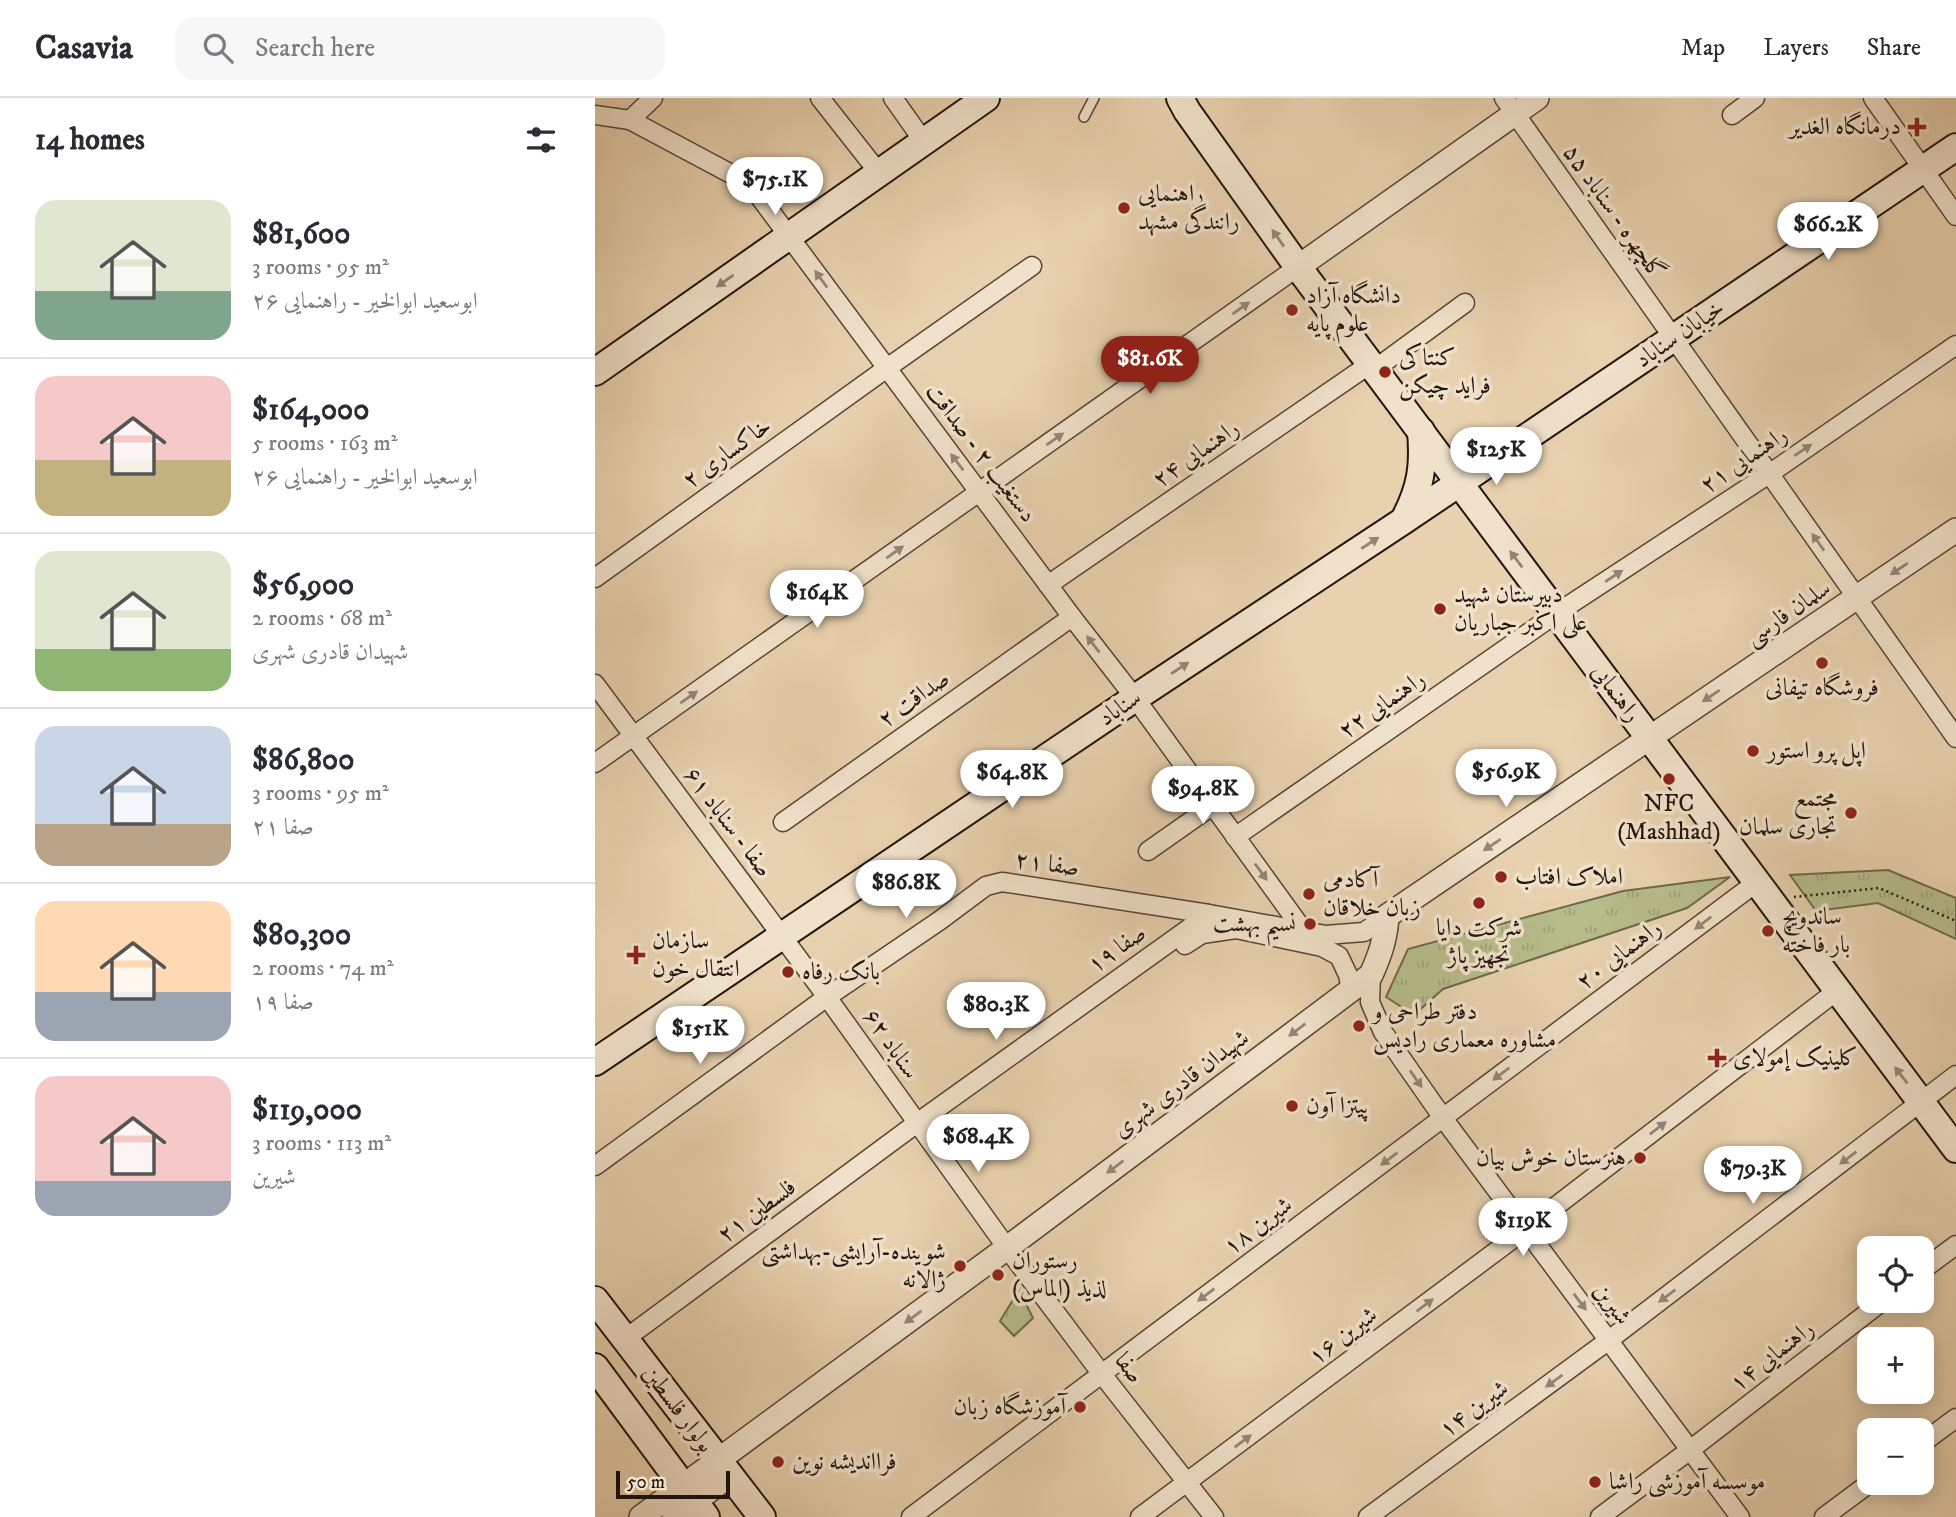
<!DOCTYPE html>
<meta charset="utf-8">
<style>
:root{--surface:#fff;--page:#f7f7f7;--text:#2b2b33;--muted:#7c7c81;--line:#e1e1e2;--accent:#8f2418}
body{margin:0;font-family:"IM FELL DW Pica",Amiri,serif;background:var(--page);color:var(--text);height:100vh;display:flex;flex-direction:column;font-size:26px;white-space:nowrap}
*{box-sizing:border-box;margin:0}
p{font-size:23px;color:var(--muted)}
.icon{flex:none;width:38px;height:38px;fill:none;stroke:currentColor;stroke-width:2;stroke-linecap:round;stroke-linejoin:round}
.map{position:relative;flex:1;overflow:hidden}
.sheet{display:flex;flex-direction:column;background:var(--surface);width:595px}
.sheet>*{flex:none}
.fabs{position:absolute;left:1262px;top:1138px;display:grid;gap:14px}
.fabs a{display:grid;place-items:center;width:77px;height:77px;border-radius:14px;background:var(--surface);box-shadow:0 4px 18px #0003;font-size:35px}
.scale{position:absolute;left:21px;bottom:18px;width:114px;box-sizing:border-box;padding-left:7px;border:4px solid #22160e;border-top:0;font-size:19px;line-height:24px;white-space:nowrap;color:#22160e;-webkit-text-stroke:5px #f0e1ca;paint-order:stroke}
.price{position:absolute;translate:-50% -60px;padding:0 16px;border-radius:24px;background:#fff;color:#222;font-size:23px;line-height:46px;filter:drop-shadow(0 2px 4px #0008)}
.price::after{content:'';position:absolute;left:50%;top:42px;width:21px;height:16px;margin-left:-10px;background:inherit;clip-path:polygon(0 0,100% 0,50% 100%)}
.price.selected{background:var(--accent);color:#fff}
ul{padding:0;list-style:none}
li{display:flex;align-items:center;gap:21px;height:175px;padding:0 35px}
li+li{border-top:2px solid var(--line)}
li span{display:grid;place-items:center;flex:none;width:196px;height:140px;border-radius:21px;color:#555}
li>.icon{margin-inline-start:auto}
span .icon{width:84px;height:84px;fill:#fffc;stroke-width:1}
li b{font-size:30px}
h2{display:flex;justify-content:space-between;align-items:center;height:84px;padding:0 35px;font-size:30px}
header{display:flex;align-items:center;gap:42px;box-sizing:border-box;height:98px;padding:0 35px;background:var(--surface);border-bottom:2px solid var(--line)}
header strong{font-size:33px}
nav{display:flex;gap:38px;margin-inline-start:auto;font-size:24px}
.search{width:490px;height:63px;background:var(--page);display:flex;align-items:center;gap:18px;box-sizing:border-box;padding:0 24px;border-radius:21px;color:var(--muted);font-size:26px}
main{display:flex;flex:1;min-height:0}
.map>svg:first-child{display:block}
.park{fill:url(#park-tufts);stroke:#6c694c;stroke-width:2}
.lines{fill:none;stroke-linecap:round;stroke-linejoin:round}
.service-casing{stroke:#544536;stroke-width:12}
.minor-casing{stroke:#544536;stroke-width:21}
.tertiary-casing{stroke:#544536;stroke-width:26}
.secondary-casing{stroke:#22160e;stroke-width:30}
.path{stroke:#22160e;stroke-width:2.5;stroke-dasharray:2 3.5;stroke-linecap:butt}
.service{stroke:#f0e1ca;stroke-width:9}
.minor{stroke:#f0e1ca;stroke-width:18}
.tertiary{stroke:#f0e1ca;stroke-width:23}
.secondary{stroke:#f0e1ca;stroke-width:26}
.oneway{fill:#938675}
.poi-dot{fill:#8f2418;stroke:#f0e1ca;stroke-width:2.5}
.labels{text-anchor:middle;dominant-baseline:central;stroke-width:7;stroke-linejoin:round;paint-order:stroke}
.poi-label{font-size:24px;fill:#22160e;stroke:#f0e1ca;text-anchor:start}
.street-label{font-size:24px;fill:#22160e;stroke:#f0e1ca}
</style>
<header>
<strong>Casavia</strong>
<div class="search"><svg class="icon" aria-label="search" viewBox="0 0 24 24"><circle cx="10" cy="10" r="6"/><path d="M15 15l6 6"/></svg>Search here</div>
<nav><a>Map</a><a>Layers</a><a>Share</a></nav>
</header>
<main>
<section class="sheet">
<h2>14 homes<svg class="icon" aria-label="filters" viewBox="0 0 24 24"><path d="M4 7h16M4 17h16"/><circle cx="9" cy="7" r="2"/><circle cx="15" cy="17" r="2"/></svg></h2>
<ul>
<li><span style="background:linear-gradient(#dfe7d0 65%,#7fa58c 0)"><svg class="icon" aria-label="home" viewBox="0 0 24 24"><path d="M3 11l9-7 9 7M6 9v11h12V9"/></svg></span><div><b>$81,600</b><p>3 rooms · 95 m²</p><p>ابوسعید ابوالخیر - راهنمایی ۲۶</p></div></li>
<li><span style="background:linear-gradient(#f6c9c9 60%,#c2b280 0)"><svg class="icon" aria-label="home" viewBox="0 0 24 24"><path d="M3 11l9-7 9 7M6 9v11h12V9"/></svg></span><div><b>$164,000</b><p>5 rooms · 163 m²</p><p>ابوسعید ابوالخیر - راهنمایی ۲۶</p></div></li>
<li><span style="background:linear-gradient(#dfe7d0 70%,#8fb573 0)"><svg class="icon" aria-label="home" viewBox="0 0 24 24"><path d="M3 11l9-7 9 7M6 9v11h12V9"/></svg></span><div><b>$56,900</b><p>2 rooms · 68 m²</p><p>شهیدان قادری شهری</p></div></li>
<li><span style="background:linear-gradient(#c9d6e8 70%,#b9a48a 0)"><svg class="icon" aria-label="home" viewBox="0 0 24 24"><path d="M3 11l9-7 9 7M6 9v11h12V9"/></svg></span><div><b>$86,800</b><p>3 rooms · 95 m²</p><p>صفا ۲۱</p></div></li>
<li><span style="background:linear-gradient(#ffd9b3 65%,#9aa5b1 0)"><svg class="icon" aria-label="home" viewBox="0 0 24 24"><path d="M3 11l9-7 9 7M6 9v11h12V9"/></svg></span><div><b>$80,300</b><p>2 rooms · 74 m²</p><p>صفا ۱۹</p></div></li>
<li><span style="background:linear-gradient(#f6c9c9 75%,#9aa5b1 0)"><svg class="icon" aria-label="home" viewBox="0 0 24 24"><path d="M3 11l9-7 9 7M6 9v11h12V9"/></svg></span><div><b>$119,000</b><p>3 rooms · 113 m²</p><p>شیرین</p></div></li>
</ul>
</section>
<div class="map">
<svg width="1361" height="1419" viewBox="0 0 1361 1419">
<defs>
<pattern id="park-tufts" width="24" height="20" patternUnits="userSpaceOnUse" patternTransform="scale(1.75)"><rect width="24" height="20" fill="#b6bc8a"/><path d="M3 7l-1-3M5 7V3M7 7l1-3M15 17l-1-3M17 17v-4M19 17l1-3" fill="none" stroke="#9ca176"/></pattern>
</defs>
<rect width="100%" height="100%" fill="#e8d1ae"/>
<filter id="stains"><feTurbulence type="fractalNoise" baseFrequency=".00286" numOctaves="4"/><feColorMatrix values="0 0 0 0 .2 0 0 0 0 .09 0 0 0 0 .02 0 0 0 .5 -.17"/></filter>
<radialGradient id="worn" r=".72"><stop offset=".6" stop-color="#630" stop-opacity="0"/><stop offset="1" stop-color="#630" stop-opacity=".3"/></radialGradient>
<!-- park -->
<g class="park">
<polygon points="1293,772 1361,800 1361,841 1283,805 1221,813 1195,777"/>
<polygon points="1135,779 1092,810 848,891 819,917 791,899 813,851 1028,793"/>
<polygon points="424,1192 438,1220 419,1238 405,1223"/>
</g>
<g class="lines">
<defs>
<polyline id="service" points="489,19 499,0"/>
<g id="minor">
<polyline points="225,0 284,75"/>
<polyline points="298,0 329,44"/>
<polyline points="909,0 1361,640"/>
<polyline points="1278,0 1361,118"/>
<polyline points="0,17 35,22 155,86 477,519 540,600 708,832"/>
<polyline points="1137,17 1160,0"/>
<polyline points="35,22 58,0"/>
<polyline points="780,271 870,205"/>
<polyline points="0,480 292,270 437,168"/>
<polyline points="453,487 775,266"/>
<polyline points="0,586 232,899 412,1150 506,1275 619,1419"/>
<polyline points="0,665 703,169"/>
<polyline points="188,724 477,519"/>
<polyline points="640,739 962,515 1174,376 1361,247"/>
<polyline points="553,753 617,708"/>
<polyline points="590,847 607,836 641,831 727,849 744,858 753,877 756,891"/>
<polyline points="776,877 775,904 788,934 848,1020 1145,1419"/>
<polyline points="0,1068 232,899 344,823 391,788 407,784 614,816 731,837 769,834 792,818"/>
<polyline points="1326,1173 1361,1147"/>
<polyline points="30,1241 322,1025 614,816"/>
<polyline points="1326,1346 1361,1320"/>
<polyline points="316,1419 1162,784"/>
<polyline points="545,1419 931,1131 1243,892"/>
<polyline points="773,1419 1014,1242 1361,977"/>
<polyline points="1005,1419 1095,1352 1289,1202"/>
<polyline points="1229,1419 1276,1384"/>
</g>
<g id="tertiary">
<polyline points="703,169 942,0"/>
<path d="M46,1419l366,-269 364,-273c9,-20 15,-37 16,-59l569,-386"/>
<polyline points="79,1419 135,1377"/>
</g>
<g id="secondary">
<polyline points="585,0 592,13 703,169 1361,1051"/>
<polyline points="0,274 391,0"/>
<path d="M809,422c17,-32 20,-54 17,-89"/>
<polyline points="0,964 540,600 808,423 1361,49"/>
<polyline points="0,1202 167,1419"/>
<polyline points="0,1269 111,1419"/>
</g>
</defs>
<!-- service casing -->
<use href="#service" class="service-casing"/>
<!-- minor casing -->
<use href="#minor" class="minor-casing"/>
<!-- tertiary casing -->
<use href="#tertiary" class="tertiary-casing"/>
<!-- secondary casing -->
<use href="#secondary" class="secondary-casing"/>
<!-- path -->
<polyline class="path" points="1199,799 1284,790 1361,823"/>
<!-- service -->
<use href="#service" class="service"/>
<!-- minor -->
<use href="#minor" class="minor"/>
<!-- tertiary -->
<use href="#tertiary" class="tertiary"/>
<!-- secondary -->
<use href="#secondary" class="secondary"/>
</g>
<!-- one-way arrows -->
<defs><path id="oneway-solid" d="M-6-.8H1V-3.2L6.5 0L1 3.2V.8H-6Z" transform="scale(1.75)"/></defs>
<g class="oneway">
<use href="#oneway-solid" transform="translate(683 140) rotate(-125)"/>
<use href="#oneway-solid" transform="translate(226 181) rotate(-126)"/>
<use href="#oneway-solid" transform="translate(130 183) rotate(145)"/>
<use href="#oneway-solid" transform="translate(646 210) rotate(-35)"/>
<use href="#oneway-solid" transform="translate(460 341) rotate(-35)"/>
<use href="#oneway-solid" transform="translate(1208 352) rotate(-34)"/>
<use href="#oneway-solid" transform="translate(362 364) rotate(-127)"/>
<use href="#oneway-solid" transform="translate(1223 444) rotate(-125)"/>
<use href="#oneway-solid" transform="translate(775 445) rotate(-33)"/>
<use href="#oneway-solid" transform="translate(300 454) rotate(-35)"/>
<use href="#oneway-solid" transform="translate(921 461) rotate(-127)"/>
<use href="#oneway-solid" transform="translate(1304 471) rotate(146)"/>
<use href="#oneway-solid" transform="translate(1019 478) rotate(-33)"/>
<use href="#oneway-solid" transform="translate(498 546) rotate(-128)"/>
<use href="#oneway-solid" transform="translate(585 570) rotate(-33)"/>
<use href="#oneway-solid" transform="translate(1116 598) rotate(146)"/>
<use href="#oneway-solid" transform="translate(94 599) rotate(-35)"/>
<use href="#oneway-solid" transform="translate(897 747) rotate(146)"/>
<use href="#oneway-solid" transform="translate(666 774) rotate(54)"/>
<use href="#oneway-solid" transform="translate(1108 825) rotate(143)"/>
<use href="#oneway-solid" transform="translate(702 932) rotate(143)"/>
<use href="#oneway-solid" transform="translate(906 976) rotate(143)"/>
<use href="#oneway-solid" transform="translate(1306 977) rotate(-127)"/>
<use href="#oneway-solid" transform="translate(821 981) rotate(55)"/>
<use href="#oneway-solid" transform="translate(1063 1030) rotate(-38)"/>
<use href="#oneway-solid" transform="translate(1253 1060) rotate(143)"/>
<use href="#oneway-solid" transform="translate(794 1061) rotate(143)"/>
<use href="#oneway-solid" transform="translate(520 1069) rotate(143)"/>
<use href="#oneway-solid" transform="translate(611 1197) rotate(143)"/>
<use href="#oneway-solid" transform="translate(1072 1198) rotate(143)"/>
<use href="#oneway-solid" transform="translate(985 1204) rotate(53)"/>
<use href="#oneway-solid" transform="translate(830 1207) rotate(-37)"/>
<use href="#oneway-solid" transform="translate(318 1219) rotate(144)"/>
<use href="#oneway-solid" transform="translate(959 1283) rotate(144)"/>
<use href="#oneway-solid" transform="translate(648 1343) rotate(-37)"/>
</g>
<!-- markers -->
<g class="poi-dot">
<path d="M1318.5 18.5h7v7h7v7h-7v7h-7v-7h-7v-7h7z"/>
<circle cx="529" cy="110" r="7"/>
<circle cx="697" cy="212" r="7"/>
<circle cx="790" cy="274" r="7"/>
<circle cx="845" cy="511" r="7"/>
<circle cx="1227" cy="565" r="7"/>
<circle cx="1158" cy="653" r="7"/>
<circle cx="1074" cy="681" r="7"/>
<circle cx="1256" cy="715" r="7"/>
<circle cx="906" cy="779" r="7"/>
<circle cx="714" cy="796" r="7"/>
<circle cx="884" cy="805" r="7"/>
<circle cx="715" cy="826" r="7"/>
<circle cx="1173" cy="833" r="7"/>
<path d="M37.5 846.5h7v7h7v7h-7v7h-7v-7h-7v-7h7z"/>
<circle cx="193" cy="874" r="7"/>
<circle cx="764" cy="928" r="7"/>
<path d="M1118.5 949.5h7v7h7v7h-7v7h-7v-7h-7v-7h7z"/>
<circle cx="697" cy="1008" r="7"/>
<circle cx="1045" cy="1060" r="7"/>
<circle cx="365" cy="1168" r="7"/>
<circle cx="403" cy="1177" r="7"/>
<circle cx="485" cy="1309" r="7"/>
<circle cx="183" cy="1364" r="7"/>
<circle cx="1000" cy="1384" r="7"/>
</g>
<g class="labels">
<!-- poi labels -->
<g class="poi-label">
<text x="1306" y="29" text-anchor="end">درمانگاه الغدیر</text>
<text x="543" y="96">راهنمایی<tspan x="543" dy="28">رانندگی مشهد</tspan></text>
<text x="711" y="198">دانشگاه آزاد<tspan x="711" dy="28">علوم پایه</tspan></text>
<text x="804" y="260">کنتاکی<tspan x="804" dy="28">فراید چیکن</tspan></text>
<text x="859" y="497">دبیرستان شهید<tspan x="859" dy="28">علی اکبر جباریان</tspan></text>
<text x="1227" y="590" text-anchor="middle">فروشگاه تیفانی</text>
<text x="1172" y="653">اپل پرو استور</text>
<text x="1242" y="701" text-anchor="end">مجتمع<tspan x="1242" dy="28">تجاری سلمان</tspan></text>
<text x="1074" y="706" text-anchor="middle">NFC<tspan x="1074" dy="28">(Mashhad)</tspan></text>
<text x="920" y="779">املاک افتاب</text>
<text x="728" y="782">آکادمی<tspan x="728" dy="28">زبان خلاقان</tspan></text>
<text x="1187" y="819">ساندویچ<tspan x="1187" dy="28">بار فاخته</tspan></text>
<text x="701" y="826" text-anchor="end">نسیم بهشت</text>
<text x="884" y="830" text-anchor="middle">شرکت دایا<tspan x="884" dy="28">تجهیز پاژ</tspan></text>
<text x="57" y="843">سازمان<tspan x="57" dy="28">انتقال خون</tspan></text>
<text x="207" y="874">بانک رفاه</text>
<text x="778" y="914">دفتر طراحی و<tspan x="778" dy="28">مشاوره معماری رادیس</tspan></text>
<text x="1138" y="960">کلینیک إمولای</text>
<text x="711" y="1008">پیتزا آون</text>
<text x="1031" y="1060" text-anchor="end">هنرستان خوش بیان</text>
<text x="351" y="1154" text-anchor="end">شوینده-آرایشی-بهداشتی<tspan x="351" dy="28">ژالانه</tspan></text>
<text x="417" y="1163">رستوران<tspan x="417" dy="28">لذیذ (الماس)</tspan></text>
<text x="471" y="1309" text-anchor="end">آموزشگاه زبان</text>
<text x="197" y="1364">فرااندیشه نوین</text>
<text x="1014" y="1384">موسسه آموزشی راشا</text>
</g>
<!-- street labels -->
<g class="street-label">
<text transform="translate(1019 114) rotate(55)">گلچهره - سناباد ۵۵</text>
<text transform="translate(1085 236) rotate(-34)">خیابان سناباد</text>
<text transform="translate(132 355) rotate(-36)">خاکساری ۲</text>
<text transform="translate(386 355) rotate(53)">دستغیب ۲ - صداقت</text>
<text transform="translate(601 356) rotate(-35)">راهنمایی ۲۴</text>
<text transform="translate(1149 362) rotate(-34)">راهنمایی ۲۱</text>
<text transform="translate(1193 515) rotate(-34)">سلمان فارسی</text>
<text transform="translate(1021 595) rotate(53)">راهنمایی</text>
<text transform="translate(319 601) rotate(-35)">صداقت ۲</text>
<text transform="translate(787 607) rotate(-35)">راهنمایی ۲۲</text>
<text transform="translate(525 610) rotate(-34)">سناباد</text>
<text transform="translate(133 724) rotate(53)">صفا - سناباد ۶۱</text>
<text transform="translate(452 766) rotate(8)">صفا ۲۱</text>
<text transform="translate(522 851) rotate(-35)">صفا ۱۹</text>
<text transform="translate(1024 857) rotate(-37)">راهنمایی ۲۰</text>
<text transform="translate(296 946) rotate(55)">سناباد ۶۲</text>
<text transform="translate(586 986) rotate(-37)">شهیدان قادری شهری</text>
<text transform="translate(162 1113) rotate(-36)">فلسطین ۲۱</text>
<text transform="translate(663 1128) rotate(-37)">شیرین ۱۸</text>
<text transform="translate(1017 1206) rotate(53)">شیرین</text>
<text transform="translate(748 1238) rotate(-37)">شیرین ۱۶</text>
<text transform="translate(1177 1258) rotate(-38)">راهنمایی ۱۴</text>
<text transform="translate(534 1270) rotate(52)">صفا</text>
<text transform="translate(83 1311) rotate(53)">بولوار فلسطین</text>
<text transform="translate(879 1311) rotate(-36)">شیرین ۱۴</text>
</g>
</g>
<rect width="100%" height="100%" filter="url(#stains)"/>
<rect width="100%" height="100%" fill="url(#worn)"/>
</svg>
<div class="fabs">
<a><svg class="icon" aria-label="locate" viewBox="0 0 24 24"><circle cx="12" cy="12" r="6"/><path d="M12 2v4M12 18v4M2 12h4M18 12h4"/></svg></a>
<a>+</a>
<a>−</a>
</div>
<div class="scale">50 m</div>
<b class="price" style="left:180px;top:119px">$75.1K</b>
<b class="price" style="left:1233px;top:164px">$66.2K</b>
<b class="price selected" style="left:555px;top:298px">$81.6K</b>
<b class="price" style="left:901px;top:389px">$125K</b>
<b class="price" style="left:222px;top:532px">$164K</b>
<b class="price" style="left:911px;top:711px">$56.9K</b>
<b class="price" style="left:417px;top:712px">$64.8K</b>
<b class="price" style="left:608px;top:728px">$94.8K</b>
<b class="price" style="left:311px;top:822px">$86.8K</b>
<b class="price" style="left:401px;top:944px">$80.3K</b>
<b class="price" style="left:105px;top:968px">$151K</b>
<b class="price" style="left:383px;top:1076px">$68.4K</b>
<b class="price" style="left:1158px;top:1108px">$79.3K</b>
<b class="price" style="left:928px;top:1160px">$119K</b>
</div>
</main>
